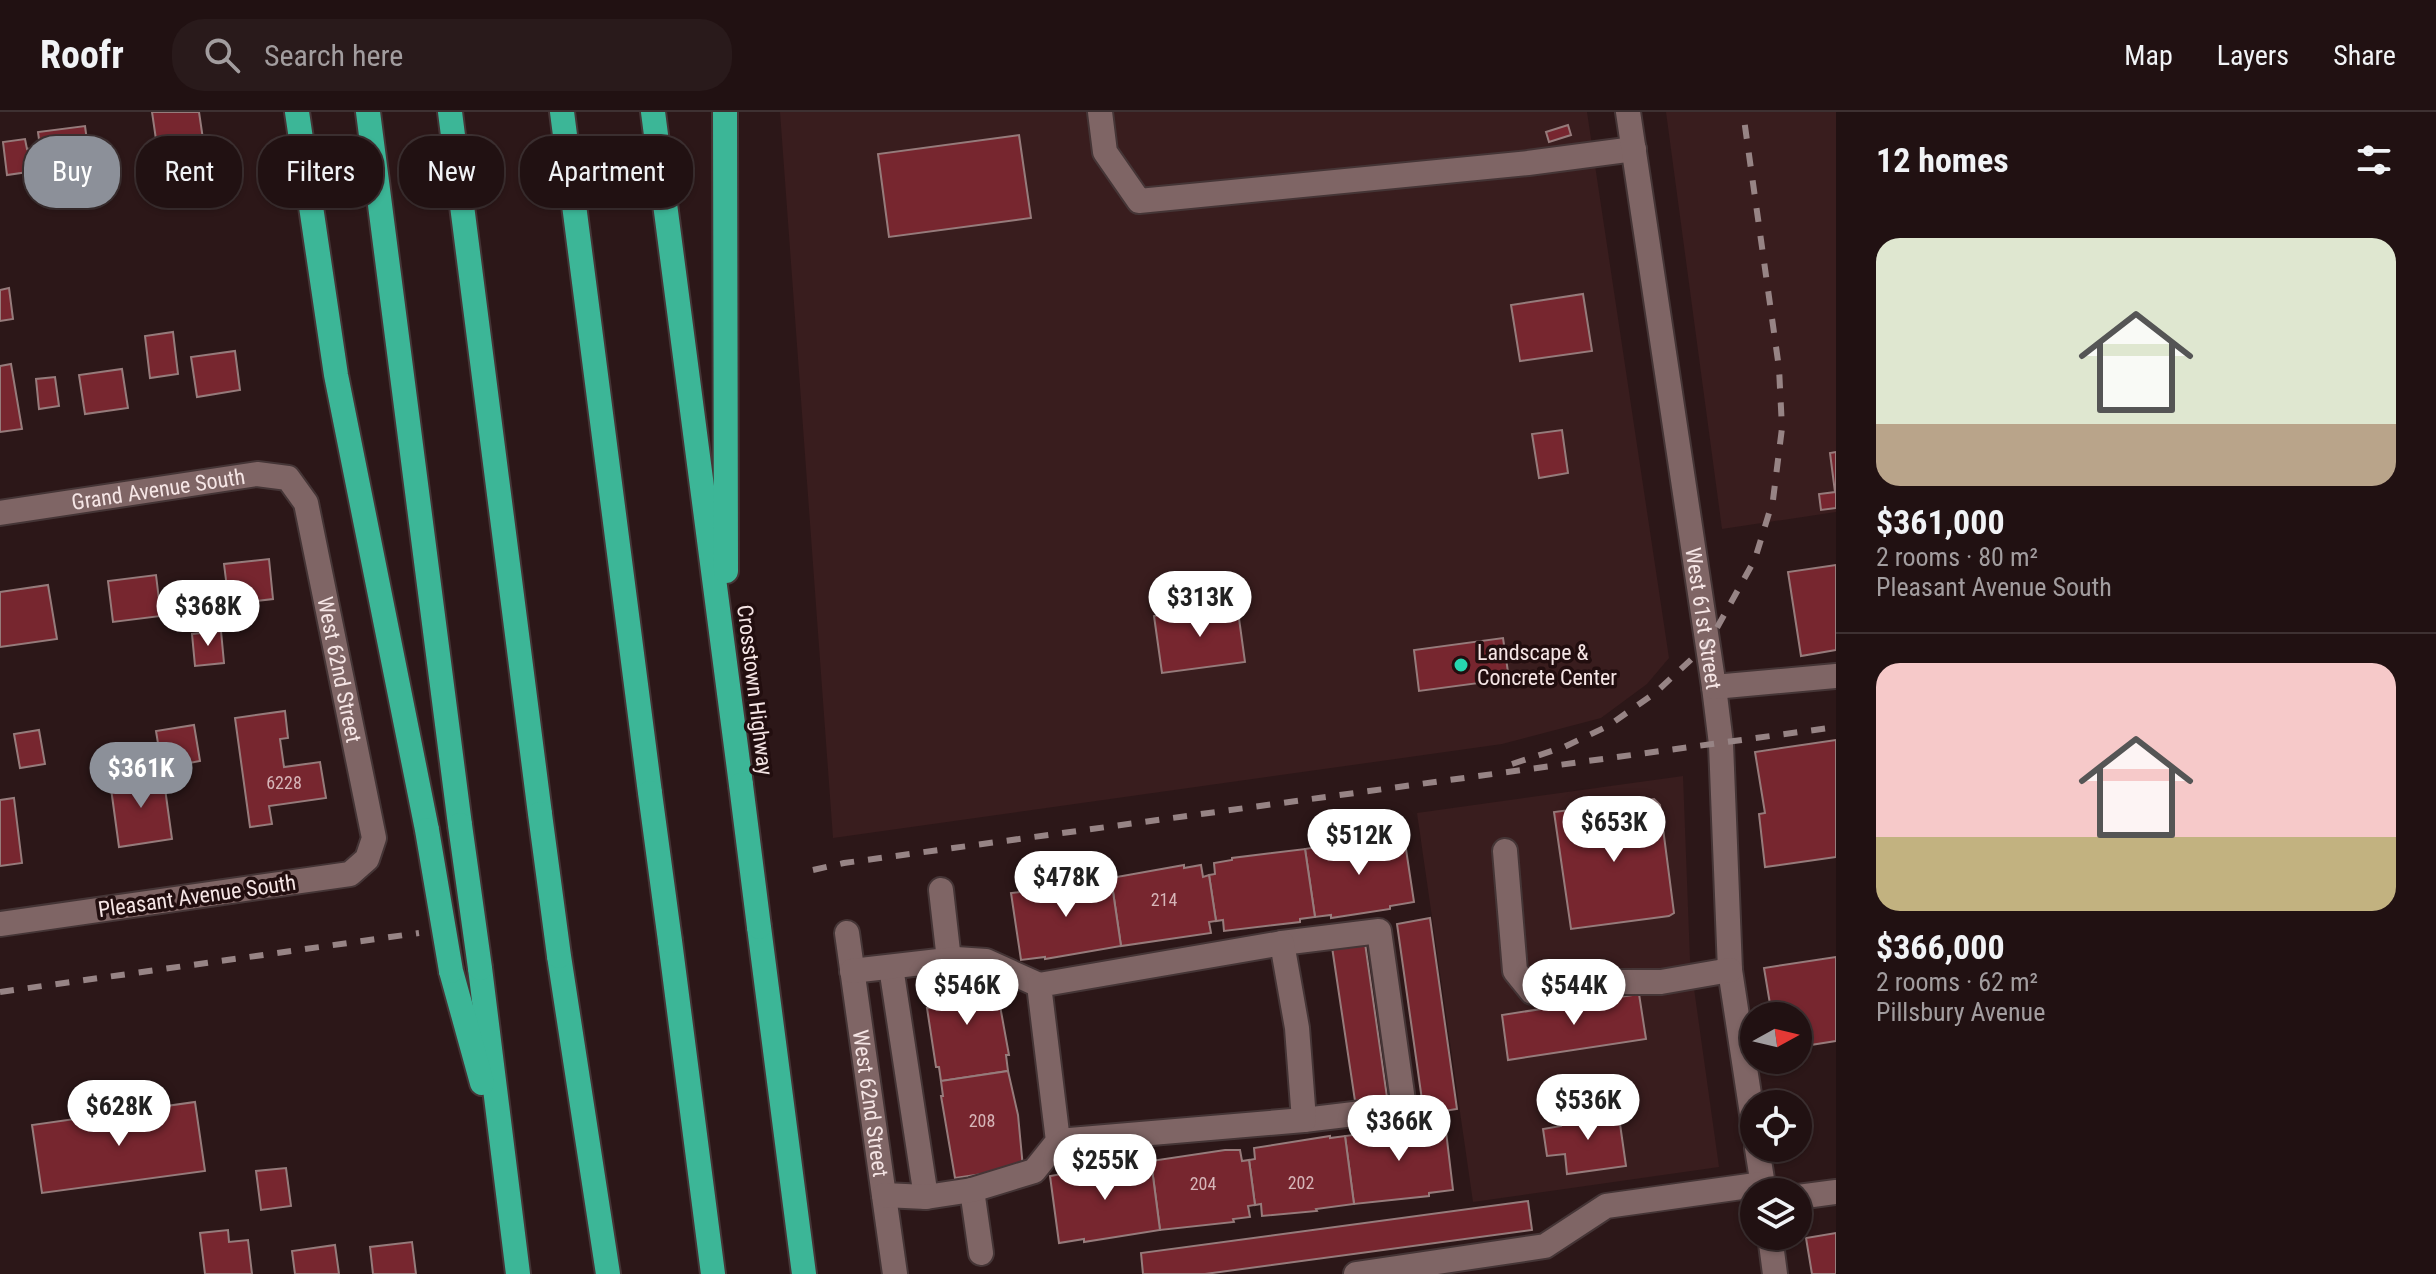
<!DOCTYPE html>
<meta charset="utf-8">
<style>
:root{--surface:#211112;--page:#291a1b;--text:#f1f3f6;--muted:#a29d9f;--line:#3e3132;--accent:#8c9099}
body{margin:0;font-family:"Roboto Condensed",sans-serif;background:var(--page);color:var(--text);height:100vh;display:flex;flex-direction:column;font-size:30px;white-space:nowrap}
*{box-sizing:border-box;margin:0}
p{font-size:26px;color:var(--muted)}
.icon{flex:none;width:44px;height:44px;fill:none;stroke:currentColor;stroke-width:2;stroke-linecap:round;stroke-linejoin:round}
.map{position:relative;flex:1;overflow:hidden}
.drawer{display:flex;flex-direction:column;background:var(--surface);width:600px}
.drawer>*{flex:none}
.top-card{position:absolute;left:24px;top:24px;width:760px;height:72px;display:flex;gap:16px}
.needle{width:52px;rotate:82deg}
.controls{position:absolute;left:1740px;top:890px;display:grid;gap:16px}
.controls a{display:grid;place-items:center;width:72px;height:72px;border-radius:50%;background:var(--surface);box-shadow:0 2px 6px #0004,0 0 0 2px var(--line);font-size:40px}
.price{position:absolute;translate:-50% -68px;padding:0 18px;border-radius:28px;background:#fff;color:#222;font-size:26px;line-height:52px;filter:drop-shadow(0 2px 4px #0008)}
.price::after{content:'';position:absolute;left:50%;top:48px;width:24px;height:18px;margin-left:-12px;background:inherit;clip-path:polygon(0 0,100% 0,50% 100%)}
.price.current{background:var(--accent);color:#fff}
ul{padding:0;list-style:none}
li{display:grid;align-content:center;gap:16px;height:424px;padding:0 40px}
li+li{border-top:2px solid var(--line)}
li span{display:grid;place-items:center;height:248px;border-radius:24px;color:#555}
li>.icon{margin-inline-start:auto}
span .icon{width:144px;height:144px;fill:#fffc;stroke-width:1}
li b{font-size:34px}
h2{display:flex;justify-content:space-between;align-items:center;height:96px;padding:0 40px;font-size:34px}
.pill{padding:0 28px;border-radius:32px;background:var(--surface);box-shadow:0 2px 6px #0004,0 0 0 2px var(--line);font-size:28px;line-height:72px}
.pill.current{background:var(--accent);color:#fff}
header{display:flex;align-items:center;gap:48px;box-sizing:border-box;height:112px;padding:0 40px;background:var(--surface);border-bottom:2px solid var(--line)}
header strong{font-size:38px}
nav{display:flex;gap:44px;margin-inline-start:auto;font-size:28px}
.search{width:560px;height:72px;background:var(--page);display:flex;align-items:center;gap:20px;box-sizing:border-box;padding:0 28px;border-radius:32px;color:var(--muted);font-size:30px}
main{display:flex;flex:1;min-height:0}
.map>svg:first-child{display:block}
.built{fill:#391d1e}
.building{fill:#77262f;stroke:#967b7b;stroke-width:2}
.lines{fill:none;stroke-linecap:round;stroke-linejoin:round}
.minor-casing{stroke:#453536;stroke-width:28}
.highway-casing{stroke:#453536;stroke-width:28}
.minor{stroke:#7f6565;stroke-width:24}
.highway{stroke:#3cb697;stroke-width:24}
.rail{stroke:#978485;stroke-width:6;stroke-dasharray:14 14;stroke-linecap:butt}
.highway-bridge-casing{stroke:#453536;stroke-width:28;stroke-linecap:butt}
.highway-bridge{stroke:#3cb697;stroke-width:24}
.poi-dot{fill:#26d5ae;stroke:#220e0f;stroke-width:3}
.labels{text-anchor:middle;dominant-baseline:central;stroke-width:7;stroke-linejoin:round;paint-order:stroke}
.number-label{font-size:18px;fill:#d6b5b8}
.street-label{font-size:22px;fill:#f5e5e5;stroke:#220e0f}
.poi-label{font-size:22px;fill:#f5e5e5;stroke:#220e0f;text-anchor:start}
</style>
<header>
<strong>Roofr</strong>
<div class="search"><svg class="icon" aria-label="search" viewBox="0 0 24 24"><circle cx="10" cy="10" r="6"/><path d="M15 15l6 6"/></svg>Search here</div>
<nav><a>Map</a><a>Layers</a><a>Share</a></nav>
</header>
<main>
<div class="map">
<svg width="1836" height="1162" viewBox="0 0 1836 1162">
<rect width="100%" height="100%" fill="#2c1718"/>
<!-- built -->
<g class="built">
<polygon points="780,0 1587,0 1669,546 1647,572 1601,606 1502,632 833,726"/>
<polygon points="1666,0 1836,0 1836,400 1722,417"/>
<polygon points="1683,664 1690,848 1719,1055 1473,1090 1417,701"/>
</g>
<!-- building -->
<g class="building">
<polygon points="152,0 199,0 204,34 158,41"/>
<polygon points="1568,13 1571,23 1549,30 1546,20"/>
<polygon points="85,14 90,51 7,63 3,30 25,27 27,37 40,35 38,20"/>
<polygon points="1019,23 1031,106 889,125 878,42"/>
<polygon points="9,176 13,207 0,209 0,178"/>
<polygon points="1583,182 1592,239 1520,249 1511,193"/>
<polygon points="173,220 178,262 150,266 145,224"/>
<polygon points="235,239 240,278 197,285 191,245"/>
<polygon points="11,252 22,317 0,320 0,254"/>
<polygon points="122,257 128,296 85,302 79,263"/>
<polygon points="55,265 59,294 39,297 36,267"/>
<polygon points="1562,318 1568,361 1539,366 1532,322"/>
<polygon points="1836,340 1836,396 1821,398 1819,382 1835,380 1830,341"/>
<polygon points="269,447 273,487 229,492 224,452"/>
<polygon points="1836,453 1836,538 1801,544 1788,460"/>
<polygon points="156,463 161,504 113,510 108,469"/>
<polygon points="48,473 57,527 0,535 0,480"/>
<polygon points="1237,492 1245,550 1162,561 1154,504"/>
<polygon points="221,519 224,551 195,554 192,522"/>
<polygon points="1503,526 1509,567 1419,579 1414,538"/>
<polygon points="285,599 288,626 280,627 284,655 320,650 326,686 269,694 272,712 250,715 235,606"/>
<polygon points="194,613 200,649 162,656 156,619"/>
<polygon points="39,618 45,652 20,656 14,622"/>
<polygon points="1836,628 1836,745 1765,755 1759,702 1765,701 1755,640"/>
<polygon points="163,662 172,727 119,735 110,669"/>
<polygon points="14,686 22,751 0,754 0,688"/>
<polygon points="1654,687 1660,693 1674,801 1669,804 1571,817 1554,700"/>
<polygon points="1380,724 1380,727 1404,724 1414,790 1390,794 1390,797 1331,806 1331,803 1315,805 1305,737"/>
<polygon points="1305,737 1315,805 1300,807 1300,810 1224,819 1223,808 1216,809 1209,763 1215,762 1214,751 1232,748 1232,746"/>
<polygon points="1184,753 1184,756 1201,753 1203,765 1209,763 1216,809 1209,810 1211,821 1121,834 1111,766"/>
<polygon points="1111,766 1121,834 1045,847 1045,845 1021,848 1011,781 1036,778 1035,775"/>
<polygon points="1430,806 1457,997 1424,1002 1397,812"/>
<polygon points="1365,831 1387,985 1355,989 1332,835"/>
<polygon points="1836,845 1836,929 1798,935 1798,904 1772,904 1764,856"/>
<polygon points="994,861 1009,943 1006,943 1008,959 941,969 939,955 936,955 927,896 930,896 927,871"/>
<polygon points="1639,882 1646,927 1508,948 1502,903"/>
<polygon points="1008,959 1018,1003 1023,1056 955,1066 941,984 943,984 941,969"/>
<polygon points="195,990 205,1059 42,1081 32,1013"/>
<polygon points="1618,998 1626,1054 1567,1062 1565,1042 1547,1044 1543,1017 1561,1014 1560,1006"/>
<polygon points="1420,1011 1420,1014 1445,1011 1453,1078 1429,1081 1429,1084 1354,1092 1345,1024 1361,1022 1360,1019"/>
<polygon points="1330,1024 1330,1026 1345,1024 1354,1092 1316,1097 1317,1099 1262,1104 1261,1092 1255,1093 1249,1048 1255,1047 1254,1036"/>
<polygon points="1225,1038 1240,1038 1242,1049 1249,1048 1255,1093 1248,1094 1250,1105 1233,1107 1234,1110 1160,1118 1151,1049"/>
<polygon points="1151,1049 1160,1118 1084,1130 1084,1127 1059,1131 1050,1064 1074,1060 1074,1058"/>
<polygon points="286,1056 291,1094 261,1098 256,1059"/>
<polygon points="1528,1089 1532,1118 1205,1162 1143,1162 1141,1141"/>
<polygon points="228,1118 229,1130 248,1128 252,1162 205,1162 200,1121"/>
<polygon points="1836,1121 1836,1162 1812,1162 1806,1126"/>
<polygon points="412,1130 416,1162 373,1162 370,1135"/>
<polygon points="335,1133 339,1162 295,1162 292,1139"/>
</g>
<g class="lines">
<defs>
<g id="minor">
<polyline points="1100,0 1105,40 1139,89 1528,51 1634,37"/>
<path id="s1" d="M1628,0l86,575 7,57 9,226 24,157"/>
<path id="s2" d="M0,401l257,-39 31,4 18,25 68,335 -7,21 -17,15 -350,50"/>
<polyline points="1714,575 1836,564"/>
<polyline points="1505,739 1515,859 1532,880 1582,876 1612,870 1661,870 1730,858"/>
<polyline points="941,778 949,848"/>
<path id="s3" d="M847,821l48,341"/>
<polyline points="1282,831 1379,819 1404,996 1304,1008"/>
<polyline points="891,855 926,1085"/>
<polyline points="852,859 956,847 986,849 1039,873"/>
<polyline points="1757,1036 1764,1080"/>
<polyline points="972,1078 981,1141"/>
<polyline points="884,1083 926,1085 972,1078 1034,1059 1058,1029 1304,1008 1297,916 1282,831 1039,873 1058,1029"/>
<polyline points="1798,1085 1836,1080"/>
<polyline points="1770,1124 1775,1162"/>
<polyline points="1356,1162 1545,1134 1606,1094 1763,1072"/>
</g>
<g id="highway">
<polyline points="297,0 336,263 427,718"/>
<polyline points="368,0 460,713"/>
<polyline points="450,0 540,702"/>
<polyline points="562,0 650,681"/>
<polyline points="653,0 741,673"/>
<polyline points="725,0 726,459"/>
<polyline points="759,815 804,1162"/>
<polyline points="670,829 713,1162"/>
<polyline points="559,844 608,1162"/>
<polyline points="480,856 518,1162"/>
<polyline points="451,859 482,971"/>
</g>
</defs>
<!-- minor casing -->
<use href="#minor" class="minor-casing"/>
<!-- highway casing -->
<use href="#highway" class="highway-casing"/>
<!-- minor -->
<use href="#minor" class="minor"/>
<!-- highway -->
<use href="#highway" class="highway"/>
<!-- rail -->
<g class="rail">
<polyline points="1512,652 1564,635 1608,614 1655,581 1708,532 1755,447 1773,388 1782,316 1779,256 1743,0"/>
<polyline points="813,758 844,751 1836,615"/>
<polyline points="0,880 419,821"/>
</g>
<defs>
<g id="highway-bridge">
<polyline points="741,673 759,815"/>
<polyline points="650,681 670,829"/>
<polyline points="540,702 559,844"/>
<polyline points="460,713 480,856"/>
<polyline points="427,718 451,859"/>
</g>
</defs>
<!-- highway-bridge casing -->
<use href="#highway-bridge" class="highway-bridge-casing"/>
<!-- highway-bridge -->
<use href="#highway-bridge" class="highway-bridge"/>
</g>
<!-- markers -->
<circle class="poi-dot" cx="1461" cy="553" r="8"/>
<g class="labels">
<!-- number labels -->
<g class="number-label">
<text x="284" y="670">6228</text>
<text x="1164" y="787">214</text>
<text x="982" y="1008">208</text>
<text x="1301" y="1070">202</text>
<text x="1203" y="1071">204</text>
</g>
<!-- street labels -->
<g class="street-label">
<text stroke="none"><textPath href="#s2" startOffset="160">Grand Avenue South</textPath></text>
<text stroke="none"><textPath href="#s1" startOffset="512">West 61st Street</textPath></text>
<text stroke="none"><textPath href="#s2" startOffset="492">West 62nd Street</textPath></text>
<text transform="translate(755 578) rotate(83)">Crosstown Highway</text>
<text transform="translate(197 784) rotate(-8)">Pleasant Avenue South</text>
<text stroke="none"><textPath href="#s3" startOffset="172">West 62nd Street</textPath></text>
</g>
<!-- poi labels -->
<g class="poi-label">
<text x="1477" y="540">Landscape &amp;<tspan x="1477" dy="25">Concrete Center</tspan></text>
</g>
</g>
</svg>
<div class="controls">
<a><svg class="needle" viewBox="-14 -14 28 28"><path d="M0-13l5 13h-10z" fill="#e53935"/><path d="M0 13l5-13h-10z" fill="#a29d9f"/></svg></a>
<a><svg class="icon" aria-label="locate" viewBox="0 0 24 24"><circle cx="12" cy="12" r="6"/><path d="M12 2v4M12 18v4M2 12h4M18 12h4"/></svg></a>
<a><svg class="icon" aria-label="layers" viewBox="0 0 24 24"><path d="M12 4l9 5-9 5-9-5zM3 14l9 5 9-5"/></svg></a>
</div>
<b class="price" style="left:1200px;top:527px">$313K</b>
<b class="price" style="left:208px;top:536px">$368K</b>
<b class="price current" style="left:141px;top:698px">$361K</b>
<b class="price" style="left:1614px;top:752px">$653K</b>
<b class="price" style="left:1359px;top:765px">$512K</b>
<b class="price" style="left:1066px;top:807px">$478K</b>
<b class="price" style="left:967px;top:915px">$546K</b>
<b class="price" style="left:1574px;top:915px">$544K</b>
<b class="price" style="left:1588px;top:1030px">$536K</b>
<b class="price" style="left:119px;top:1036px">$628K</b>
<b class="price" style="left:1399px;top:1051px">$366K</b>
<b class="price" style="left:1105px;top:1090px">$255K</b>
<div class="top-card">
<a class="pill current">Buy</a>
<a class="pill">Rent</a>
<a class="pill">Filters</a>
<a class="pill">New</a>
<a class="pill">Apartment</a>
</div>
</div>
<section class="drawer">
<h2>12 homes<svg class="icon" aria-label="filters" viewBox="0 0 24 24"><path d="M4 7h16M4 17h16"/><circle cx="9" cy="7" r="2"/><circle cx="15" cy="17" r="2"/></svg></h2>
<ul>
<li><span style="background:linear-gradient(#dfe7d0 75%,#b9a48a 0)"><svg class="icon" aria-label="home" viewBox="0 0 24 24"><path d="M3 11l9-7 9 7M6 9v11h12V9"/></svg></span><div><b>$361,000</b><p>2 rooms · 80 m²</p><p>Pleasant Avenue South</p></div></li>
<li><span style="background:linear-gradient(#f6c9c9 70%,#c2b280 0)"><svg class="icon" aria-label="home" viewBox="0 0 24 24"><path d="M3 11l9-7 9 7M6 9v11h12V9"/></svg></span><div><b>$366,000</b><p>2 rooms · 62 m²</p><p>Pillsbury Avenue</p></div></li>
</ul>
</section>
</main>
